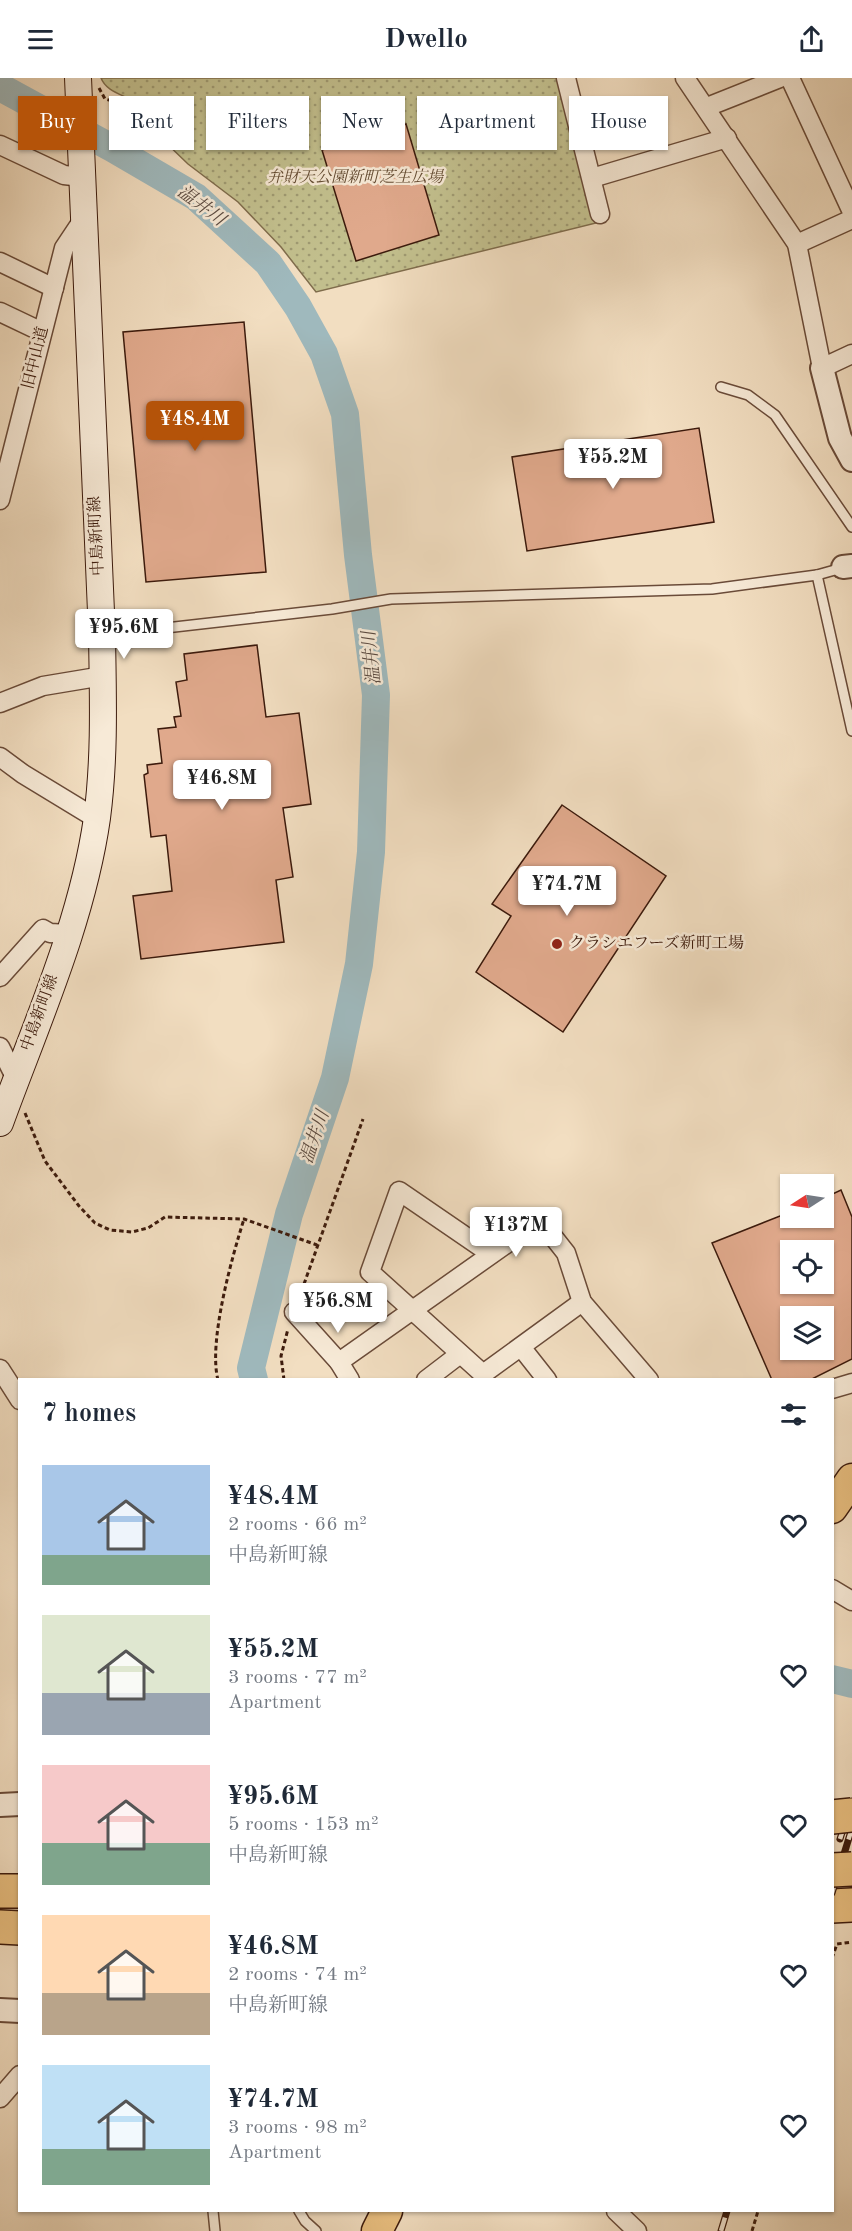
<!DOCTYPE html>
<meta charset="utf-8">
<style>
:root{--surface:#fff;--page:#f6f6f7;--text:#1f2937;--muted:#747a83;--accent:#b45309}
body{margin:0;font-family:"Old Standard TT","Noto Serif JP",serif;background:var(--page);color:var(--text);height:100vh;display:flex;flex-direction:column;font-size:22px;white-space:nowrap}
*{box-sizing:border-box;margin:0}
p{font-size:20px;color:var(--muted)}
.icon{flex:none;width:33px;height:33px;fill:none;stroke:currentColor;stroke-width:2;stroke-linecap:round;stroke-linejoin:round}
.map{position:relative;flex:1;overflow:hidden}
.sheet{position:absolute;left:18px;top:1300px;width:816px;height:834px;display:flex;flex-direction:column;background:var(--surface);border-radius:0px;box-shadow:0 2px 4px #0004}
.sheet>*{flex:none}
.banner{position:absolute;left:18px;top:18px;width:816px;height:54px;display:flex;gap:12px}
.needle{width:39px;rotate:258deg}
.tools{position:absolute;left:780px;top:1096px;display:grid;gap:12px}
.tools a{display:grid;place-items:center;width:54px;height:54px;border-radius:0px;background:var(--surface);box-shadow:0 2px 4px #0004;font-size:30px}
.price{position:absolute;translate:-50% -51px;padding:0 14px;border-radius:6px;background:#fff;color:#222;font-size:20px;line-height:39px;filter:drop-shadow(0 2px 3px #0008)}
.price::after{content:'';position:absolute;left:50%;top:36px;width:18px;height:14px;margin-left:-9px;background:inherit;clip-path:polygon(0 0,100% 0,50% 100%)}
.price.on{background:var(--accent);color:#fff}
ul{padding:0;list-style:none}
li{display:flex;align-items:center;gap:18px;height:150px;padding:0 24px}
li span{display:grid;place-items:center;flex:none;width:168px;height:120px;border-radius:0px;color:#555}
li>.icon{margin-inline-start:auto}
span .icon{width:72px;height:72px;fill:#fffc;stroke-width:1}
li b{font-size:26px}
h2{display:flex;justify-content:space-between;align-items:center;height:72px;padding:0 24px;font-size:26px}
.chip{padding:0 21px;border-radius:0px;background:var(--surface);box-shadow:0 2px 4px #0004;font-size:21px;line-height:54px}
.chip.on{background:var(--accent);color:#fff}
header{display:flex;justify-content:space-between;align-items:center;height:78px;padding:0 24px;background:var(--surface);font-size:27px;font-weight:700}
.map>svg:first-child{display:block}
.park{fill:url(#park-dots);stroke:#7f6c4c;stroke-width:1.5}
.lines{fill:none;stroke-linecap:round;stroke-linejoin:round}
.river{stroke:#9fb9bd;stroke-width:28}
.building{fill:#e0a98c;stroke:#3c1a0c;stroke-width:1.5;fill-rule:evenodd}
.service-casing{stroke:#6a4b39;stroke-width:12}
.minor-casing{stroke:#6a4b39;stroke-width:21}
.tertiary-casing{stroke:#6a4b39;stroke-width:26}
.secondary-casing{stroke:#3c1a0c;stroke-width:28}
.trunk-casing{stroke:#3c1a0c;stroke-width:33}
.motorway-casing{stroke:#3c1a0c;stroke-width:36}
.path{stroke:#3c1a0c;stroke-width:3;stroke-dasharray:4.5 3;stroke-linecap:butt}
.service{stroke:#f7ead7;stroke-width:9}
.minor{stroke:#f7ead7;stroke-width:18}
.tertiary{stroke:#f7ead7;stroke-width:22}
.secondary{stroke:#f7ead7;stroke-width:26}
.trunk{stroke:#e9bf80;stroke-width:30}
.motorway{stroke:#e9bf80;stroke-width:33}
.rail-casing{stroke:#3c1a0c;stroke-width:7}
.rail{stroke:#f7ead7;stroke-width:4.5;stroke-dasharray:14;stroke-linecap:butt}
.motorway-bridge-casing{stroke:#3c1a0c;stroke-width:36;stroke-linecap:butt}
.motorway-bridge{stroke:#e9bf80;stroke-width:33}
.poi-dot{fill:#8f2418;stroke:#f7ead7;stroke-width:2}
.labels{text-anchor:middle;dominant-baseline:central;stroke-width:5;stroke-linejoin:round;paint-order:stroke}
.park-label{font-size:16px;font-style:italic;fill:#644c33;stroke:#f7ead7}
.street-label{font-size:16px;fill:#3c1a0c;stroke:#f7ead7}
.poi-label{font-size:16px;fill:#3c1a0c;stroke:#f7ead7;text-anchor:start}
.water-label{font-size:18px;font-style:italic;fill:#5a4a41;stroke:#f7ead7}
</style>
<header><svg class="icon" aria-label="menu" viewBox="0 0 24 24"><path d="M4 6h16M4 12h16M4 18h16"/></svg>Dwello<svg class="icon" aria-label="share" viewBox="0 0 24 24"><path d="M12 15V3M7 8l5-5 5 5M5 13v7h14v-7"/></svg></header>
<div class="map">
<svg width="852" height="2153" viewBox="0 0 852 2153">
<defs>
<pattern id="park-dots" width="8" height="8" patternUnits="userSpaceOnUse" patternTransform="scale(1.5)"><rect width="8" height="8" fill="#c2bf8d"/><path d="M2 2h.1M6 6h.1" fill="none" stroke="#9f9a72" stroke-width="1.8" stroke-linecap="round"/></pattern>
</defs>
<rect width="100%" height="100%" fill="#f2dec1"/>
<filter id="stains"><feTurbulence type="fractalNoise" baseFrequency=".00333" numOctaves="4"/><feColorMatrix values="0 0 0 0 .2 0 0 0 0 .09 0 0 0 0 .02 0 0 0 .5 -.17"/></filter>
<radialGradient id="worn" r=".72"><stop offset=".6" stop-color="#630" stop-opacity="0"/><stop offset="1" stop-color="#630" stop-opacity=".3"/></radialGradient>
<!-- park -->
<path class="park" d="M101,0h461l38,144 -284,70 -35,-45 -43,-45 -50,-38 -26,-25 -6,-1c-4,-8 -6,-20 -11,-27 -11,-16 -37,-15 -44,-33z"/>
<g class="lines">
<!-- river -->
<g class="river">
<polyline points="0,9 112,70 196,119 268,185 298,229 324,276 345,336 358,477 376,617 371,774 359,886 335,1000 289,1136 251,1290 254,1302"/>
<polyline points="832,1601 852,1606"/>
</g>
</g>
<!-- building -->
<g class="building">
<polygon points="406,46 439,157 356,183 322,72"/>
<polygon points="244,244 266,494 146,504 123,254"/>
<polygon points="699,350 714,444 527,473 512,379"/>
<polygon points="257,567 266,639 299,635 311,726 283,730 293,799 276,802 284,864 141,881 133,818 172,813 166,757 151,759 144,697 148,695 147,687 162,685 158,651 176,649 174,639 181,638 176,604 187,602 184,576"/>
<polygon points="562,727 666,798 563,954 476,894 511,838 492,826"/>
<path d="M841,1112l11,27v142l-42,21h-38l-60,-137 78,-31v6h34v-20zM781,1173h43v33h-34v-11zM790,1239h34v33h-34z"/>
</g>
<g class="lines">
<defs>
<g id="service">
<polyline points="721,309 748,317 775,337 852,449"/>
<polyline points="817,497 852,653"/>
<polyline points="104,557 332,531 391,521 712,511 817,497 842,490"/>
<polyline points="213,2133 215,2153"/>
<polyline points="299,2133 305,2143 316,2153"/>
</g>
<g id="minor">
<polyline points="566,0 600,136"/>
<polyline points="685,0 797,166 822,290 852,276"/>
<polyline points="790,0 852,134"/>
<polyline points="707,29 780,0"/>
<polyline points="0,67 64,97 82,99"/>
<polyline points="592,100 727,60"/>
<polyline points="797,166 852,141"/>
<polyline points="0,184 54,210"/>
<polyline points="0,234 42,254"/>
<polyline points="0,422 64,170 82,143"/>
<polyline points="0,625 43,608 103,598"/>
<polyline points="0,679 23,696 97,741"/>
<polyline points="0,899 43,851 50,855 68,856"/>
<polyline points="0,969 16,1001"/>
<polyline points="491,1176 399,1113 370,1194 483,1296 582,1224"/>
<polyline points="294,1234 339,1284 350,1302"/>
<polyline points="521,1269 547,1302"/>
<polyline points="339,1284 540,1142 566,1175 582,1224 649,1302"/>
<polyline points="0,1291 20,1322"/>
<polyline points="426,1302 460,1276"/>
<polyline points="832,1311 852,1305"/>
<polyline points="832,1511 852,1523"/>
<polyline points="0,2020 20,1997"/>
<polyline points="616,2133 637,2153"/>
</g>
<g id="tertiary">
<polyline points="822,290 840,360 852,382"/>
<polyline points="843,489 852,488"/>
<polyline points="0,1727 20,1726"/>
<polyline points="0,1932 20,1933"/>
</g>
<path id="secondary" d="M0,1045c36,-99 82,-200 97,-305 8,-61 6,-121 5,-183l-24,-557"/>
<g id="trunk">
<polyline points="832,1430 852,1401"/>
<polyline points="377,2153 387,2133"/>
</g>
<g id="motorway">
<polyline points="0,1813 20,1813"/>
<polyline points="832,1828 852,1827"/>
<polyline points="0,1849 20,1850"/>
</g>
</defs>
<!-- service casing -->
<use href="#service" class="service-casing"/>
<!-- minor casing -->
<use href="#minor" class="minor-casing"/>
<!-- tertiary casing -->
<use href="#tertiary" class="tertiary-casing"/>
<!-- secondary casing -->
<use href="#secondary" class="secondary-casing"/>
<!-- trunk casing -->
<use href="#trunk" class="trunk-casing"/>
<!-- motorway casing -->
<use href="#motorway" class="motorway-casing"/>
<!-- path -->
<g class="path">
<polyline points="99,10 105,21 129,27 132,31 131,42"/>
<polyline points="25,1035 45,1083 79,1128 95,1145 110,1152 132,1154 148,1150 165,1139 244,1141 317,1167"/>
<polyline points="299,1220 363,1041"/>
<path d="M218,1302c-10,-38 14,-123 26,-161"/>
<polyline points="284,1302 281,1278 288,1251"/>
<polyline points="832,1880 837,1866 852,1864"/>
<polyline points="752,2153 758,2133"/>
</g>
<!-- service -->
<use href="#service" class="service"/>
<!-- minor -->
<use href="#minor" class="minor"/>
<!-- tertiary -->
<use href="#tertiary" class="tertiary"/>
<!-- secondary -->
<use href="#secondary" class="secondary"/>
<!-- trunk -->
<use href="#trunk" class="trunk"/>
<!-- motorway -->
<use href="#motorway" class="motorway"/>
<defs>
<g id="rail">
<polyline points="840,1761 852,1723"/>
<polyline points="832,1815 852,1750"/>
<polyline points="721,2153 727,2133"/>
</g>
</defs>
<!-- rail casing -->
<use href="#rail" class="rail-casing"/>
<!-- rail -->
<use href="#rail" class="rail"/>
<defs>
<g id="motorway-bridge">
<polyline points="832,1739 852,1737"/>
<polyline points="832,1792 852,1791"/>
</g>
</defs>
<!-- motorway-bridge casing -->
<use href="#motorway-bridge" class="motorway-bridge-casing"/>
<!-- motorway-bridge -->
<use href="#motorway-bridge" class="motorway-bridge"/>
</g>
<!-- markers -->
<circle class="poi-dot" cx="557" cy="866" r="6"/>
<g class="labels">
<!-- park labels -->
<g class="park-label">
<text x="355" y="100">弁財天公園新町芝生広場</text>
</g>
<!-- street labels -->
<g class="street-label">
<text transform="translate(36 280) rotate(-76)">旧中山道</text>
<text transform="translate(97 458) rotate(-93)">中島新町線</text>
<text transform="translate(40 935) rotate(-70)">中島新町線</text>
</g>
<!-- poi labels -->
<g class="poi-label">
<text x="569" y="866">クラシエフーズ新町工場</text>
</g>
<!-- water labels -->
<g class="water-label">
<text transform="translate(201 128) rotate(37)">温井川</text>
<text transform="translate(372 580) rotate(-96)">温井川</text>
<text transform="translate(315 1059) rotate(-71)">温井川</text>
</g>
</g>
<rect width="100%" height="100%" filter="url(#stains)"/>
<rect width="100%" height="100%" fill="url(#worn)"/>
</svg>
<div class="tools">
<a><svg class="needle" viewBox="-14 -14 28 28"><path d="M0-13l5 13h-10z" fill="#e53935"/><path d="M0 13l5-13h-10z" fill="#747a83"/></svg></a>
<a><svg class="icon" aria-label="locate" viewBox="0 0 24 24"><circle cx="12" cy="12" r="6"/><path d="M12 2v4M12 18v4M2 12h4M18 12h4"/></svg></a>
<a><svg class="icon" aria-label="layers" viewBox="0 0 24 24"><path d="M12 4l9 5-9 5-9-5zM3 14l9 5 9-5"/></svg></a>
</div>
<b class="price on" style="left:195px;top:374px">¥48.4M</b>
<b class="price" style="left:613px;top:412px">¥55.2M</b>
<b class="price" style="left:124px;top:582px">¥95.6M</b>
<b class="price" style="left:222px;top:733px">¥46.8M</b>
<b class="price" style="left:567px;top:839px">¥74.7M</b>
<b class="price" style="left:516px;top:1180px">¥137M</b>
<b class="price" style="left:338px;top:1256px">¥56.8M</b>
<div class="banner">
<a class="chip on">Buy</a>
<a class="chip">Rent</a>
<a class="chip">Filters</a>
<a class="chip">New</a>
<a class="chip">Apartment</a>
<a class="chip">House</a>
</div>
<section class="sheet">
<h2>7 homes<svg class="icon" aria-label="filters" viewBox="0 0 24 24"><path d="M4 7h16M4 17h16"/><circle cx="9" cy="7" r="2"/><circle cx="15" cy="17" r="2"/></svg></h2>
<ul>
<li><span style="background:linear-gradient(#a9c7e8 75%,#7fa58c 0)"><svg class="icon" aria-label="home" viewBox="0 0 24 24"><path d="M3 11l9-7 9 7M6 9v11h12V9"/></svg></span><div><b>¥48.4M</b><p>2 rooms · 66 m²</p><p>中島新町線</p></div><svg class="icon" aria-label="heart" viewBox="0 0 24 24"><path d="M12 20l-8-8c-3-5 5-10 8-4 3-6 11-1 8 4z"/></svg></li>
<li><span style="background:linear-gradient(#dfe7d0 65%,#9aa5b1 0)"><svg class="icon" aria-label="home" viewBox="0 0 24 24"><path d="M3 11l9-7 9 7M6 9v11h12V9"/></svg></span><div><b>¥55.2M</b><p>3 rooms · 77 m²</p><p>Apartment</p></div><svg class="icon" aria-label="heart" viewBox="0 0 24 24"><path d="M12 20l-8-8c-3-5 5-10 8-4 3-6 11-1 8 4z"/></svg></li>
<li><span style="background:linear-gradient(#f6c9c9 65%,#7fa58c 0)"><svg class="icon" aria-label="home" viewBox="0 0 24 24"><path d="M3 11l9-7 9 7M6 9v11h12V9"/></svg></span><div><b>¥95.6M</b><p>5 rooms · 153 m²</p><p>中島新町線</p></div><svg class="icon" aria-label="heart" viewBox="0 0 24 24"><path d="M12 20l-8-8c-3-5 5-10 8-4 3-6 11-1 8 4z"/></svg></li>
<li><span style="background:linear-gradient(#ffd9b3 65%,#b9a48a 0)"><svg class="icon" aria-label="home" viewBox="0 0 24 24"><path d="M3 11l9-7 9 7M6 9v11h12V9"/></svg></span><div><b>¥46.8M</b><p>2 rooms · 74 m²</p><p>中島新町線</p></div><svg class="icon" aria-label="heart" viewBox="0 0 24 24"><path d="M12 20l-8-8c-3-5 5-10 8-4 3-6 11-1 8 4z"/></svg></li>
<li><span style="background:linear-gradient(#bfe0f5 70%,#7fa58c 0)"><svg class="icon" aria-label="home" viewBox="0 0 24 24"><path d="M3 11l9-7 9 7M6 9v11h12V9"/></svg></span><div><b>¥74.7M</b><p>3 rooms · 98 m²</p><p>Apartment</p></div><svg class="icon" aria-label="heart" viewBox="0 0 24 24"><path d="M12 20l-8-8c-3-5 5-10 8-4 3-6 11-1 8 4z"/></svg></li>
</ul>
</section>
</div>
